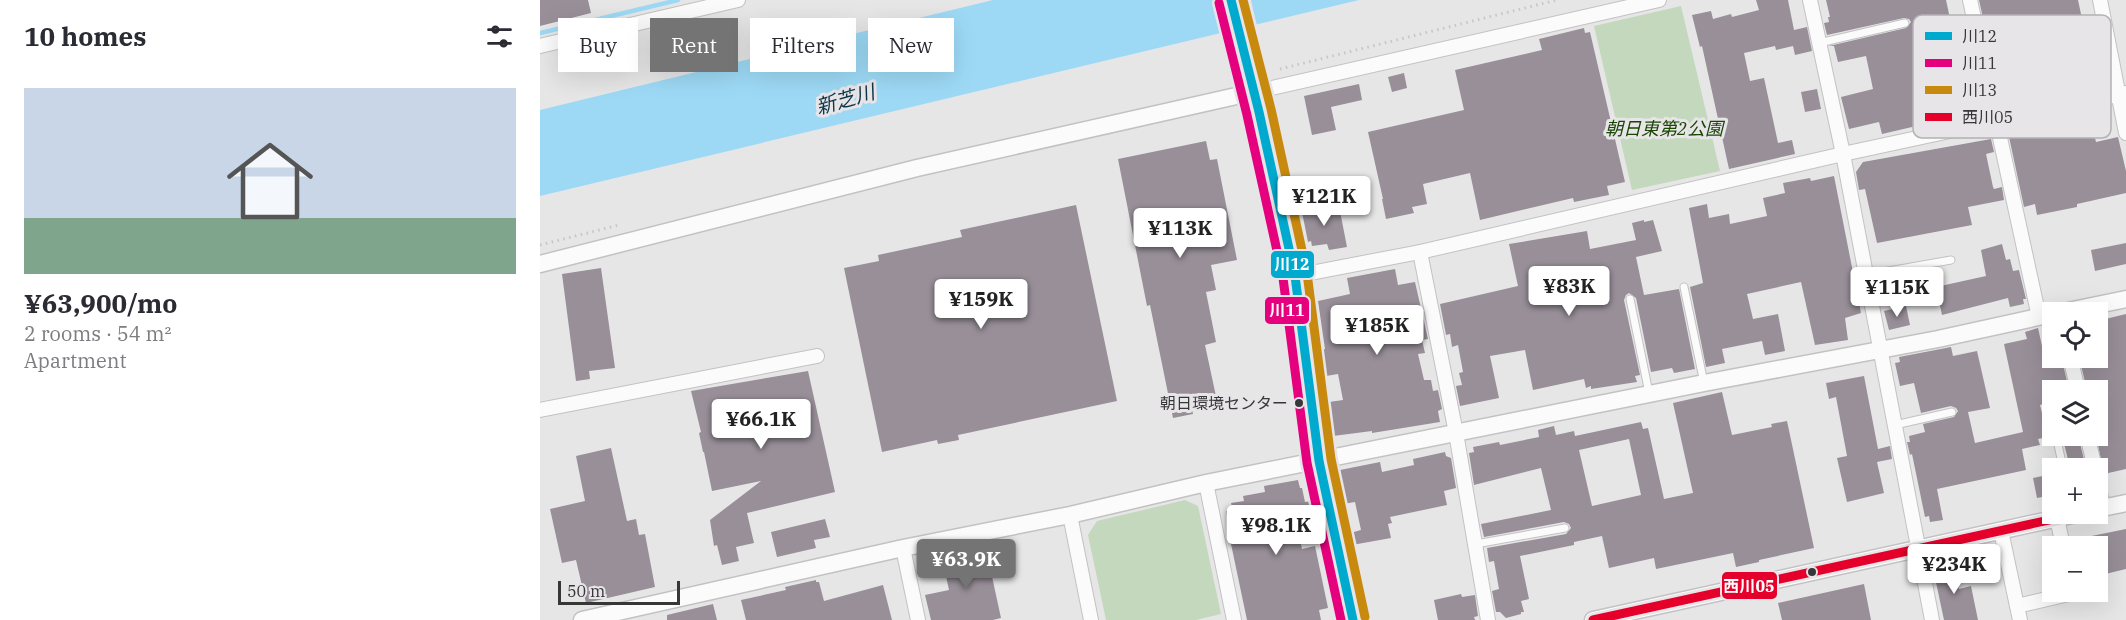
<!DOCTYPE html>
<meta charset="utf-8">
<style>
:root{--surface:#fff;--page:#f2f2f3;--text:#2b2b33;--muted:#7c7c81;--line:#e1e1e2;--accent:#757475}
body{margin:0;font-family:"IBM Plex Serif","Noto Sans JP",serif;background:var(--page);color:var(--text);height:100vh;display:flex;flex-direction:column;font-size:22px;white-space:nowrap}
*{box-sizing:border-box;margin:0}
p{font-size:20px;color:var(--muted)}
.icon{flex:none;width:33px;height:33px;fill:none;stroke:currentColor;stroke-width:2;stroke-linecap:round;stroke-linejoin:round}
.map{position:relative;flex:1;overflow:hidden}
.panel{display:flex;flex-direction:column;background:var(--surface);width:540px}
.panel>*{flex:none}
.guide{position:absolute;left:18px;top:18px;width:570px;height:54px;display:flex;gap:12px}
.buttons{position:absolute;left:1502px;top:302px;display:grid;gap:12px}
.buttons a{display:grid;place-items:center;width:66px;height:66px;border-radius:0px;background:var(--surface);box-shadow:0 6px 24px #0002;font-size:30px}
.scale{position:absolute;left:18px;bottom:15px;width:122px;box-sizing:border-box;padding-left:6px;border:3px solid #383738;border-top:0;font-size:16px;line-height:21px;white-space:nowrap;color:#383738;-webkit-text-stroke:4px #e7e5e8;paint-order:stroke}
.price{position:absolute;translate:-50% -51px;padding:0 14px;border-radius:6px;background:#fff;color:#222;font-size:20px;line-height:39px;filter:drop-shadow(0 2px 3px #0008)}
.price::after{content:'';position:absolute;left:50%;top:36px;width:18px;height:14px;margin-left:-9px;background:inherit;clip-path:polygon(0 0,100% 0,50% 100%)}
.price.active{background:var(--accent);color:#fff}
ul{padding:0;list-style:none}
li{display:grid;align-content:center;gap:12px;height:318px;padding:0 24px}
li+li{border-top:2px solid var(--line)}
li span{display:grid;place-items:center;height:186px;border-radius:0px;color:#555}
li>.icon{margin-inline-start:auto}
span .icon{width:108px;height:108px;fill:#fffc;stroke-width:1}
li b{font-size:26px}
h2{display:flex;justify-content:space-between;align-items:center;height:72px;padding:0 24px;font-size:26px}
.tag{padding:0 21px;border-radius:0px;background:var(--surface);box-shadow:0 6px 24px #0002;font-size:21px;line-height:54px}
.tag.active{background:var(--accent);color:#fff}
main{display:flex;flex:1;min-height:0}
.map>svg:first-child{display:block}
.green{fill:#c3d8bc}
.water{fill:#9dd9f5}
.pier{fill:#e7e6e7}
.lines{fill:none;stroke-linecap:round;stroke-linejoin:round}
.stream{stroke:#9dd9f5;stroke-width:4.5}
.building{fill:#988f99;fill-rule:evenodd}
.service-casing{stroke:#c3c2c3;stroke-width:9}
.minor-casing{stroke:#c3c2c3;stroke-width:16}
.tertiary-casing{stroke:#c3c2c3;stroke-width:19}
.path{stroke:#c6c6c6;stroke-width:3;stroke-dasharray:1.5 4.5;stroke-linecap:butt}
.service{stroke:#fbfbfb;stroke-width:7}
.minor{stroke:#fbfbfb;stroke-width:14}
.tertiary{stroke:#fbfbfb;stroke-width:16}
.bus-1-casing{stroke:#e7e5e8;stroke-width:14}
.bus-2-casing{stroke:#e7e5e8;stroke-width:14}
.bus-3-casing{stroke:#e7e5e8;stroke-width:14}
.bus-4-casing{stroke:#e7e5e8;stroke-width:14}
.bus-1{stroke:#00a9ce;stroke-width:9}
.bus-2{stroke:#e5007d;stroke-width:9}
.bus-3{stroke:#c78a0e;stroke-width:9}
.bus-4{stroke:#e4002b;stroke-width:9}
.bus-dot{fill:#383738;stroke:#e7e5e8;stroke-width:2}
.labels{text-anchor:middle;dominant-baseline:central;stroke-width:6;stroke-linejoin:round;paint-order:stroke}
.bus-label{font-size:16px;fill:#383738;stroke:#e7e5e8;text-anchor:end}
.park-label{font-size:18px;font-style:italic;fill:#1a4603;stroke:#e7e5e8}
.water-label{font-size:20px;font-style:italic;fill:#0f3647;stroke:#e7e5e8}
.key{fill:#e7e5e8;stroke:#b2b1b3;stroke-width:1.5}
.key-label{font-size:16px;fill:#383738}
.line-badge{stroke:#e7e5e8;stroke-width:2}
.badge-label{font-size:16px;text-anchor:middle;font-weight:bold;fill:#fff}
</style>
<main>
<section class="panel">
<h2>10 homes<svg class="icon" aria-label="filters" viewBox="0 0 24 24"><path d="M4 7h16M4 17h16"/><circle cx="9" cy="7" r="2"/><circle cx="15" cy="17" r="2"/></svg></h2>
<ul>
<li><span style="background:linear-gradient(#c9d6e8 70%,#7fa58c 0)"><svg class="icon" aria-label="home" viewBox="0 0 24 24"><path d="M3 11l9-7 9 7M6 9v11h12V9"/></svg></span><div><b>¥63,900/mo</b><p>2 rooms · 54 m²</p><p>Apartment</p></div></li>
</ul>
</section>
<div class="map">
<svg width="1586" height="620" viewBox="0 0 1586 620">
<rect width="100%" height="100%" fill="#e7e6e7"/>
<!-- green -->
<g class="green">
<polygon points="1141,6 1180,171 1092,190 1054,26"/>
<polygon points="645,500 658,506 681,614 656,620 566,620 548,535 557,521"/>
</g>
<!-- water -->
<polygon class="water" points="453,0 819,0 0,196 0,110"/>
<!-- pier -->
<polygon class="pier" points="673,0 711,0 717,27 681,35"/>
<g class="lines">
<!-- stream -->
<polyline class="stream" points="0,33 138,0"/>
</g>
<!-- building -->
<g class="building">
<polygon points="0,0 48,0 51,13 0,26"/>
<polygon points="1216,0 1248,0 1254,30 1267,27 1272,51 1255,55 1253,46 1236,50 1235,46 1204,53 1210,81 1224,78 1238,143 1252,140 1255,154 1189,169 1162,46 1160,47 1152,15 1171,11 1173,19 1191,14 1192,17 1219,10"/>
<polygon points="1286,0 1406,0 1414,37 1428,34 1445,112 1398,123 1386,72 1379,67 1376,69 1374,74 1385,124 1342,134 1339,122 1309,129 1301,97 1333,89 1326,56 1298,62 1294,46 1289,46 1366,28 1371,22 1369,19 1364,18 1287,35 1284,23 1289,22 1288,17 1290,17"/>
<polygon points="1439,0 1538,0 1544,28 1541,28 1549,63 1559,61 1563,82 1528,90 1527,85 1497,91 1499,97 1485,100 1486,104 1466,110 1465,107 1463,108"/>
<polygon points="1044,28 1045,33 1050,32 1085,182 1067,186 1069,195 1034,202 1033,198 940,220 930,173 883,184 887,204 872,207 874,213 846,219 842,199 843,199 828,132 924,110 915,70 1002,50 999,39"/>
<polygon points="864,73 867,88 852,92 848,77"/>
<polygon points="819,84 822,100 791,107 796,130 772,135 764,96"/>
<polygon points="1277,89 1281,109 1265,112 1261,92"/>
<polygon points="1536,115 1542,136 1554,134 1556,142 1578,137 1586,171 1586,193 1537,204 1537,207 1497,215 1495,204 1484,207 1468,132 1471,131 1470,127 1482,125 1485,138 1525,130 1523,118"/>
<polygon points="1451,139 1454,152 1446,154 1453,187 1454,189 1462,187 1464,200 1428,207 1432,225 1337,243 1325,189 1319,190 1316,172 1323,162"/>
<polygon points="666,141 670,160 677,159 697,260 671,265 676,290 666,292 676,342 665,345 677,401 651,406 653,414 633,418 610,305 607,306 578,159"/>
<polygon points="1294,176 1321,313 1305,318 1308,340 1275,345 1261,282 1207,294 1213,319 1238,314 1245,351 1225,355 1222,341 1182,349 1185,363 1166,367 1150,287 1163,283 1149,208 1167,204 1169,218 1189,214 1190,224 1227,216 1223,198 1245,193 1243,183 1270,178 1271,181"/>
<polygon points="778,204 779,210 799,206 807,247 789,250 787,244 772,246 771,241 768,242 761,207"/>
<polygon points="536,205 577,401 418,435 419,440 398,444 397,440 342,452 304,268 339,261 338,255 422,237 420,230"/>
<polygon points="1104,220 1104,222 1113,220 1122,251 1096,257 1104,295 1139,289 1155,369 1134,373 1132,368 1111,372 1096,298 1089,293 1086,295 1084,300 1100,375 1095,376 1097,382 1051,389 1051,386 1046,388 1044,379 993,390 985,350 950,356 959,398 920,406 916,386 922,385 919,373 923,372 918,345 912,347 910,334 906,335 900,304 978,286 969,244 1047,231 1050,249 1096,240 1092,223"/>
<polygon points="1586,243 1586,264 1555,271 1551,250"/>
<polygon points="1462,244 1466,260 1470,259 1473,271 1479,270 1486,299 1483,299 1484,304 1470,307 1468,298 1402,315 1396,287 1446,276 1441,250"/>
<polygon points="61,268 75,368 49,371 50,379 36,381 22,274"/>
<polygon points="855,269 858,285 875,282 888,339 882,340 885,353 878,354 884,380 891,380 893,391 898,390 902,409 898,411 900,422 832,433 832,431 793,436 789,402 803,400 798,374 786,376 782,350 785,349 778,301 810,294 807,278"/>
<polygon points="1366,306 1370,325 1349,330 1344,311"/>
<polygon points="1586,314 1586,469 1564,474 1556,435 1557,390 1547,390 1539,357 1557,357 1557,321"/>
<polygon points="1498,328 1506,364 1522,360 1529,390 1512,390 1512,402 1500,405 1508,437 1498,439 1500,445 1482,449 1486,470 1397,489 1403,520 1390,522 1389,516 1385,517 1372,454 1370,455 1367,442 1370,442 1369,436 1385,432 1383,424 1414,417 1418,411 1416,408 1411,406 1381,413 1374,383 1360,386 1355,363 1360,362 1359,357 1411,347 1413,356 1437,351 1450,408 1428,412 1435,443 1483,432 1464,344 1487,339 1485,332"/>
<polygon points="268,371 295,492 207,513 214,543 196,547 199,561 182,565 177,545 174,546 170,520 221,481 172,491 164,452 163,452 159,433 161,432 151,391"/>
<polygon points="1324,376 1338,449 1350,446 1352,459 1337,462 1344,493 1307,502 1297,458 1307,456 1296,397 1289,399 1286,383"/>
<path d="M1182,392l10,43 40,-8 -1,-3 16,-3 27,127 -55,12v2l-23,5 -3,-14 -77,16 -2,-11 -45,10 -7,-32 -28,6v3l-54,11 9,43 -8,2 3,11h-3v2l-15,4 -6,-6h-4l-4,-21 7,-2 -5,-28 -5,1 -2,-14 79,-14 5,-6 -2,-4 -5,-2 -80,15 -3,-13 70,-14 -10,-42 -67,17 -5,-32 5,-1 -1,-5 26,-5 1,3 39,-8 -1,-7 16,-4 2,9 18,-4 1,5 66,-14 2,7 5,-1 16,71 29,-6 -20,-90zM1089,439l12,56 -49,11 -13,-56z"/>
<polygon points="1522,435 1538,435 1546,468 1530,468"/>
<polygon points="71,448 87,521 96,519 99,535 105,534 115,587 46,603 36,560 22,563 10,509 45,501 36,456"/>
<polygon points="905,452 906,456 911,458 916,488 904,491 907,505 850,517 852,523 848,524 851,538 812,545 810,533 821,530 815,502 803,504 798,478 801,477 800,470 840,462 842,472 874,465 873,459"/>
<polygon points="1512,474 1512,495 1497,498 1493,478"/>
<polygon points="758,480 760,488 762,488 765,502 771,501 775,521 757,524 762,549 775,546 788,608 779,610 781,620 707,620 691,544 693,544 686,511 693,510 691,503 704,501 703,496 725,492 724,486"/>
<polygon points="285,519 290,537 274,540 276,548 237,557 231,532"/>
<polygon points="1586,529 1586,569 1557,576 1557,546 1533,546 1532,540"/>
<polygon points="446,549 461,618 453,620 391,620 385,595 409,590 402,558"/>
<polygon points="1412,561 1419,589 1431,586 1438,620 1404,620 1394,573 1399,564"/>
<polygon points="276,580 276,582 279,582 284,601 343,585 352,620 206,620 201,600 246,590 245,587"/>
<polygon points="1324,584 1331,620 1242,620 1238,603"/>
<polygon points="921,594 922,597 935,595 938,616 934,617 935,620 898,620 894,600"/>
<polygon points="173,604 177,620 127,620 127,615"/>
</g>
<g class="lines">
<defs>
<g id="service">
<polyline points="1279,43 1365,23"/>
<polyline points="1380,73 1393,134"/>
<polyline points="1326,275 1411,260"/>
<polyline points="1144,287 1164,383"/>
<polyline points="1090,299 1109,393"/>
<polyline points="1355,425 1412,412"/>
<polyline points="1516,435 1523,468"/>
<polyline points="936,544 1025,528"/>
</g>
<g id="minor">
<polyline points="1270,0 1303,154 1392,620"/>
<polyline points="1430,0 1499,317"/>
<polyline points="1560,0 1586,133"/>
<polyline points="0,46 198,0"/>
<polyline points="714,92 1119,0"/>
<polyline points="880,252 916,433 948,620"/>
<polyline points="755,276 880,252 1303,154 1586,93"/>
<polyline points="1530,357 1538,390"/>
<polyline points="0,410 277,356"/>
<polyline points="1547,435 1555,468"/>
<polyline points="1557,479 1563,507"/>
<polyline points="666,483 694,620"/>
<polyline points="530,515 551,620"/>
<polyline points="1517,518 1523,546"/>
<polyline points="1461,531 1480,620"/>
<polyline points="363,548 378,620"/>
<polyline points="1477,606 1533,593 1532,591"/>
</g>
<g id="tertiary">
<polyline points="691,0 719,112 755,276 779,461 813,620"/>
<polyline points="0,264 377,168 714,92"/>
<polyline points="1523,312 1586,299"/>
<polyline points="1557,509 1586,503"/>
<polyline points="42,620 363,548 530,515 666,483 1164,383 1398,339 1512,314"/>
<polyline points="1053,620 1541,513"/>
</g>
</defs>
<!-- service casing -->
<use href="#service" class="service-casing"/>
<!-- minor casing -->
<use href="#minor" class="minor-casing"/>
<!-- tertiary casing -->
<use href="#tertiary" class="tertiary-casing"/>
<!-- path -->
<g class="path">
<polyline points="740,69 1017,0"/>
<polyline points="0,245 79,225"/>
</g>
<!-- service -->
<use href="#service" class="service"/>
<!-- minor -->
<use href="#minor" class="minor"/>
<!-- tertiary -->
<use href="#tertiary" class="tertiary"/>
<defs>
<polyline id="bus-1" points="691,0 719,112 755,276 779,461 813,620"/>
<polyline id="bus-2" points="679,3 707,115 743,278 767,463 801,620"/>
<polyline id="bus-3" points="703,0 731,109 767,273 791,459 825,617"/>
<polyline id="bus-4" points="1053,620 1541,513"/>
</defs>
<!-- bus-1 casing -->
<use href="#bus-1" class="bus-1-casing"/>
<!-- bus-2 casing -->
<use href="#bus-2" class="bus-2-casing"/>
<!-- bus-3 casing -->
<use href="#bus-3" class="bus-3-casing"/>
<!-- bus-4 casing -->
<use href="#bus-4" class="bus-4-casing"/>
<!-- bus-1 -->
<use href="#bus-1" class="bus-1"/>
<!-- bus-2 -->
<use href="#bus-2" class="bus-2"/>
<!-- bus-3 -->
<use href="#bus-3" class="bus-3"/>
<!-- bus-4 -->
<use href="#bus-4" class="bus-4"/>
</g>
<!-- markers -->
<g class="bus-dot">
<circle cx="759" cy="403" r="5"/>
<circle cx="1272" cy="572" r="5"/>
</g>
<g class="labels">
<!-- bus labels -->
<g class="bus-label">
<text x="748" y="403">朝日環境センター</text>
</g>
<!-- park labels -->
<g class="park-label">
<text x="1124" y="128">朝日東第2公園</text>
</g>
<!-- water labels -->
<g class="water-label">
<text transform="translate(305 99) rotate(-16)">新芝川</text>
</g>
</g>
<!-- legend -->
<rect x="1373" y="15" width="198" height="123" rx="9" class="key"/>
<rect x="1385" y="32" width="27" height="8" fill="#00a9ce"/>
<rect x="1385" y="59" width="27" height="8" fill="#e5007d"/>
<rect x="1385" y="86" width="27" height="8" fill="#c78a0e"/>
<rect x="1385" y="113" width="27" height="8" fill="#e4002b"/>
<g class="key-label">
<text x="1422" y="42">川12</text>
<text x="1422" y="69">川11</text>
<text x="1422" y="96">川13</text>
<text x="1422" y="123">西川05</text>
</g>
<g class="line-badge">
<rect x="730" y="250" width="45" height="29" rx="6" fill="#00a9ce"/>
<rect x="724" y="296" width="46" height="29" rx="6" fill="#e5007d"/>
<rect x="1181" y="571" width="57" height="29" rx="6" fill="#e4002b"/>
</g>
<g class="badge-label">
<text x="752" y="270">川12</text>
<text x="747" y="316">川11</text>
<text x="1209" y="592">西川05</text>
</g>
</svg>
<div class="buttons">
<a><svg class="icon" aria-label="locate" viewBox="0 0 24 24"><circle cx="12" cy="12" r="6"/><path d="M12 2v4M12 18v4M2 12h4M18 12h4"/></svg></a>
<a><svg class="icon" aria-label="layers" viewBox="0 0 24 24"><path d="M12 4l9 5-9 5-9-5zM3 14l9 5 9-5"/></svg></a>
<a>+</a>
<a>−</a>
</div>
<div class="scale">50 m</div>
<b class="price" style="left:784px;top:227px">¥121K</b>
<b class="price" style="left:640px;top:259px">¥113K</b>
<b class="price" style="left:1029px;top:317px">¥83K</b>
<b class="price" style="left:1357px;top:318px">¥115K</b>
<b class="price" style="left:441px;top:330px">¥159K</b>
<b class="price" style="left:837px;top:356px">¥185K</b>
<b class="price" style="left:221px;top:450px">¥66.1K</b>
<b class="price" style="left:736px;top:556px">¥98.1K</b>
<b class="price active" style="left:426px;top:590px">¥63.9K</b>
<b class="price" style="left:1414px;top:595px">¥234K</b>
<div class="guide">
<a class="tag">Buy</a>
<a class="tag active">Rent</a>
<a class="tag">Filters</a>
<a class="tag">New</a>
</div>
</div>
</main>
